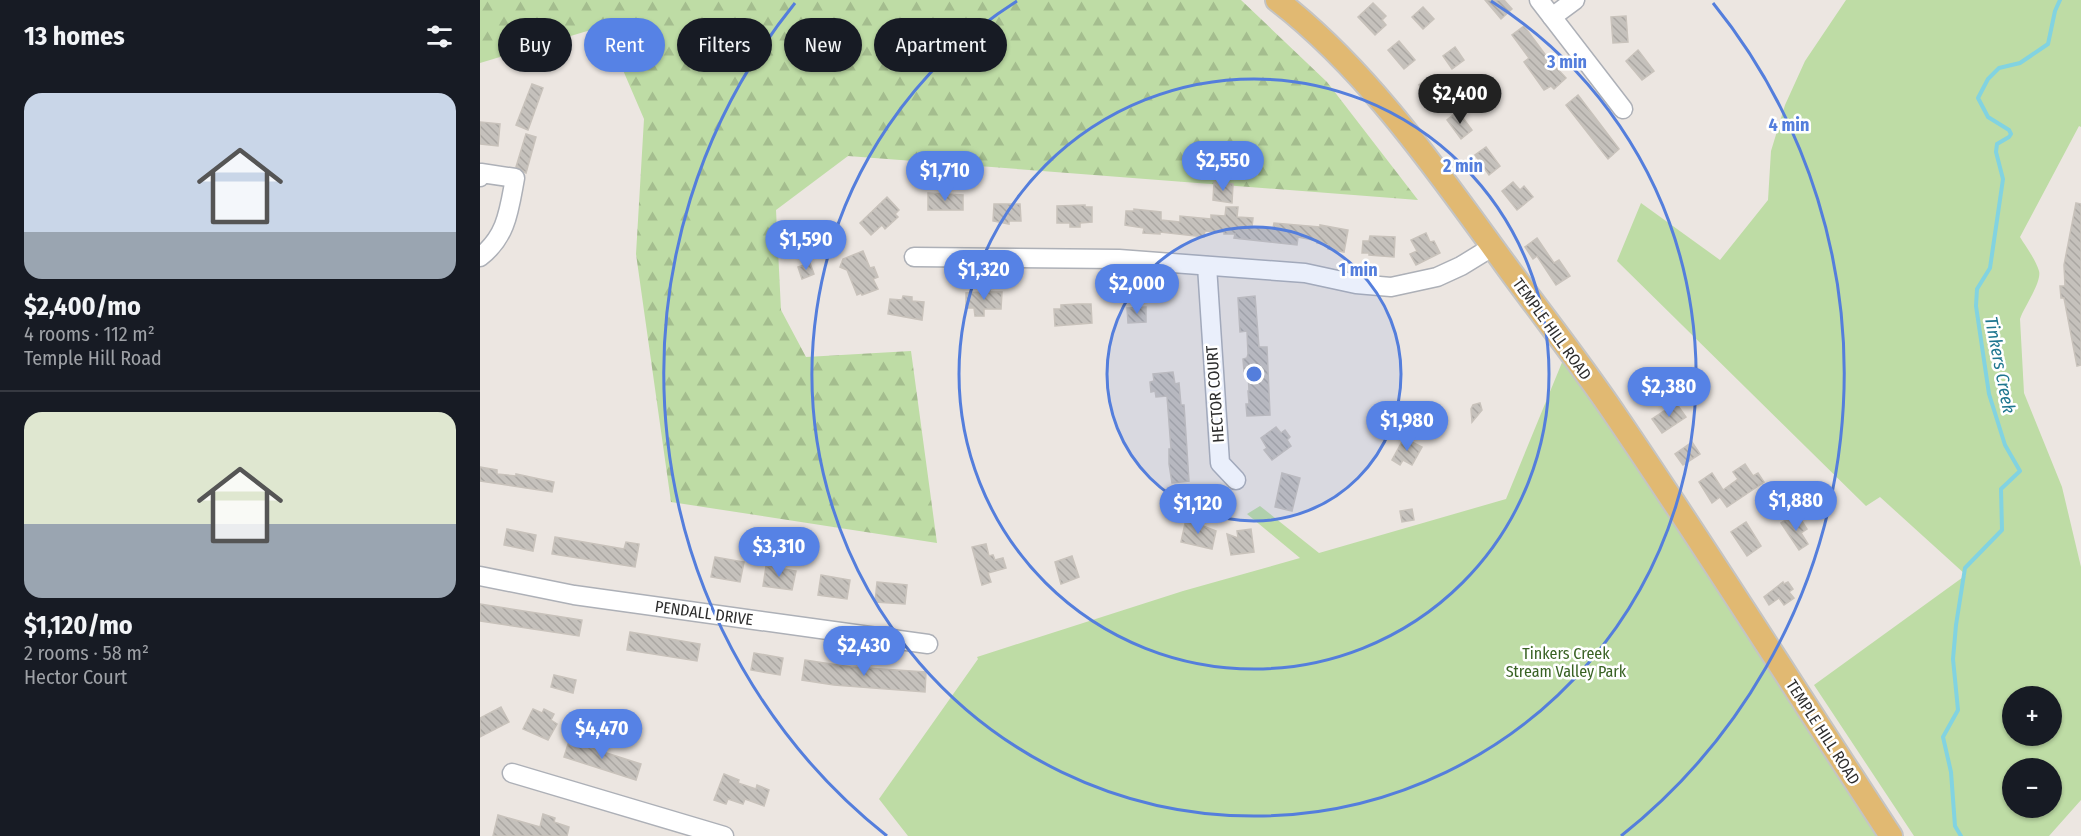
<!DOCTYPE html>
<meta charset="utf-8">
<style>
:root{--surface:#171b24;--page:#242831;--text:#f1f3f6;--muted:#9ea1a6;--line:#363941;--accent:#5682e5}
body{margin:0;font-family:"Fira Sans Condensed",sans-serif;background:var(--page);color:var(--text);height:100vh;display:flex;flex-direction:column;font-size:22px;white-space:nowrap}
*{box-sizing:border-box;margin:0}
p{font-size:20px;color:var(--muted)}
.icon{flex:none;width:33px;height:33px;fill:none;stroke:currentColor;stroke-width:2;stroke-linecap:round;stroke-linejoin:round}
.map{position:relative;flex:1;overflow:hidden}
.panel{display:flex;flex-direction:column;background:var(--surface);width:480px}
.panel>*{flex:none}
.banner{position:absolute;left:18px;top:18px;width:570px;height:54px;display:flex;gap:12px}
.tools{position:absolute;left:1522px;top:686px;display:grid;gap:12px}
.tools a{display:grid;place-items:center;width:60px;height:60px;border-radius:50%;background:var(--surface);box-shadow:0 2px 4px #0004;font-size:30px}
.price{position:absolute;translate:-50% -51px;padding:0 14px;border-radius:21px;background:var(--accent);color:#fff;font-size:20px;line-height:39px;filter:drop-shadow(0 2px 3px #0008)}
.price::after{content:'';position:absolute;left:50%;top:36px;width:18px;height:14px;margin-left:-9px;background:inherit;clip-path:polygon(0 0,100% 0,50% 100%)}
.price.on{background:#222;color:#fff}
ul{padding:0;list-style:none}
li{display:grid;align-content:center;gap:12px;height:318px;padding:0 24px}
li+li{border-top:2px solid var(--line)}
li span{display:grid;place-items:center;height:186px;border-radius:18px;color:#555}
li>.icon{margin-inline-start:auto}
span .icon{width:108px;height:108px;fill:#fffc;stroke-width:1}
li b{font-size:26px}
h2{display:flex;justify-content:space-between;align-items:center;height:72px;padding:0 24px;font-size:26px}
.tag{padding:0 21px;border-radius:27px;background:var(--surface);box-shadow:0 2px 4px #0004;font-size:21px;line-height:54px}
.tag.on{background:var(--accent);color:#fff}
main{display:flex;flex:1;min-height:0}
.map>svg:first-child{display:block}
.forest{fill:url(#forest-firs)}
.park{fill:#bedca5;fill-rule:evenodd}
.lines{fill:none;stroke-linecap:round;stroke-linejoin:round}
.stream{stroke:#82d3e1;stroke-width:4}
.building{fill:url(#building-back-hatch);stroke:#c8c2bb;stroke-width:1.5}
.minor-casing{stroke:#adb0b7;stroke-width:21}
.major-casing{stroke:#c4c4c4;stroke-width:26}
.minor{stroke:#fff;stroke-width:18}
.major{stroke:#e1b972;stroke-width:22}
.ring{fill:none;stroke:#547edc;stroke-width:3}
.labels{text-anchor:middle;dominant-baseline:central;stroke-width:5;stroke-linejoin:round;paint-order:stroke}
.street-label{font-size:16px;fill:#2d2d2d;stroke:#fff}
.park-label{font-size:16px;fill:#396224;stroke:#fff}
.water-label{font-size:18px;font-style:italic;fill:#1e768f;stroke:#fff}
.centre{fill:#547edc;stroke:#fff;stroke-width:3}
.ring-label{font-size:18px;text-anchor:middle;font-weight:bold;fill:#547edc;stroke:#fff;stroke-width:5;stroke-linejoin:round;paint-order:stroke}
</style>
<main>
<section class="panel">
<h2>13 homes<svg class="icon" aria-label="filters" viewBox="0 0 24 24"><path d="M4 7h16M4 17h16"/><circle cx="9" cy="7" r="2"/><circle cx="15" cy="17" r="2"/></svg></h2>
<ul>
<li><span style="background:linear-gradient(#c9d6e8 75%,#9aa5b1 0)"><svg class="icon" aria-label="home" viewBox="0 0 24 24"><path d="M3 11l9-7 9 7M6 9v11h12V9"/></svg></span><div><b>$2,400/mo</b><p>4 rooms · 112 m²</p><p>Temple Hill Road</p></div></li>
<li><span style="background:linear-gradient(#dfe7d0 60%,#9aa5b1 0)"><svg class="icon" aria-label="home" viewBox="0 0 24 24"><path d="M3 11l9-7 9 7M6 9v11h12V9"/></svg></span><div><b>$1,120/mo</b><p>2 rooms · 58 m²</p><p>Hector Court</p></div></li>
</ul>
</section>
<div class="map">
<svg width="1601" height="836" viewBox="0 0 1601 836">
<defs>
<pattern id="forest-firs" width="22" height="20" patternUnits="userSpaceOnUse" patternTransform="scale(1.5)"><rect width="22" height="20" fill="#bedca5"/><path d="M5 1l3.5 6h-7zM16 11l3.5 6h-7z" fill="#a4bd8e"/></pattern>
<pattern id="building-back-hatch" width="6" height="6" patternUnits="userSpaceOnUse" patternTransform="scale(1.5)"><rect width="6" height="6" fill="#c5c1bc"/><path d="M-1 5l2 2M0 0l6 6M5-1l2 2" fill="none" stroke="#aaa6a2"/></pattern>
</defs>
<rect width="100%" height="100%" fill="#ece6e1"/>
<!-- forest -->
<polygon class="forest" points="0,0 761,0 847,82 938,200 368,156 296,210 301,310 326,357 431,351 457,543 191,502 156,254 164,119 124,26 0,63"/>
<!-- park -->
<g class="park">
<path d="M1366,0h235v127l-2,-1 -59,111c6,10 16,23 19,34 3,11 -15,36 -19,48l4,74 38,94 19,80v233l-32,36h-135l-100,-151 152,-110 -86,-78 -14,9 -249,-245 24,-58 79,57 48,-60 3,-49 14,-46 20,-44zM1533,696h39v39h-39zM1533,768h39v39h-39z"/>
<polygon points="1083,360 1122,406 1408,836 428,836 399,799 498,659 497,657 703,591 820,558 767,514 780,506 839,553 1026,499"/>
</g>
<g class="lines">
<!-- stream -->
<polyline class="stream" points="1481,836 1475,826 1471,772 1463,737 1478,710 1473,659 1476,625 1485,568 1522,530 1521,489 1540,471 1525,445 1509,394 1496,306 1497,289 1510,268 1523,179 1516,152 1517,144 1529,137 1531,134 1529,130 1508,117 1498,98 1508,79 1519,68 1540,63 1568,44 1575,11 1580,0"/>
</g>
<!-- building -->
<g class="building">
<polygon points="1005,0 1024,0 1032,9 1021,19"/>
<polygon points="893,3 906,16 902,20 906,25 895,35 878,17"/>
<polygon points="943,7 954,19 943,29 932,17"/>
<polygon points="1146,16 1148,42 1133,43 1131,17"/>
<polygon points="1044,26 1070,61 1086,78 1074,89 1071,86 1064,90 1044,62 1049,58 1032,35"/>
<polygon points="919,41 935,60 924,69 908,50"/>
<polygon points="975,47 984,60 972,69 963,56"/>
<polygon points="1158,50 1174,71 1162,80 1146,61"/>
<polygon points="951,76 965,95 954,103 939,85"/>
<polygon points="52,84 63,88 48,130 36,125"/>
<polygon points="1098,95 1139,149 1128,159 1086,105"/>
<polygon points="978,111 992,130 981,139 967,120"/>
<polygon points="0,122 20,124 18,146 0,144"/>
<polygon points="46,134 56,137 46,173 36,167"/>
<polygon points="1006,147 1020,166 1009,175 995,155"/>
<polygon points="734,182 753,184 752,203 733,200"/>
<polygon points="1033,182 1040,190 1044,186 1053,197 1037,210 1022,191"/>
<polygon points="448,193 483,195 483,210 448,210"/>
<polygon points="407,197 419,210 415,214 418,217 405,229 402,225 391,235 380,223"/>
<polygon points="1596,203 1601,204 1601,365 1597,366 1584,298 1581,298 1580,286 1585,286 1584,265"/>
<polygon points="514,204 540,204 541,221 529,221 529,224 513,221"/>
<polygon points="605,205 605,207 612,207 612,222 600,223 600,227 590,227 590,223 577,223 577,206"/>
<polygon points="746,207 758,207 757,217 773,218 772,227 793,228 794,223 840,227 840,225 868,230 864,252 848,249 848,245 837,243 838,241 818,237 817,245 754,238 755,234 744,234 744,232 725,231 724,237 680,232 680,234 663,233 664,228 645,225 646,211 654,211 654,209 681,212 681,220 700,222 700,216 731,219 731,215 745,216"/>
<polygon points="946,233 950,242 954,241 960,253 936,265 930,254 937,251 931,240"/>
<polygon points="890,236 915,237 914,257 889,255 889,253 882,253 883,241 889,241"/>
<polygon points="1057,238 1074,263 1079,260 1090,276 1076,285 1057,256 1053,259 1045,247"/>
<polygon points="341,242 342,246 350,244 352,253 331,258 328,245"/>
<polygon points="383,251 390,268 394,267 398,277 393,279 398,289 382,295 381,293 377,295 367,270 360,267 363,259"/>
<polygon points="330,263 334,274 322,279 318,267"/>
<polygon points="500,288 510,288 510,292 522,292 521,309 504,309 504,316 495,316 494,308 486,308 486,293 500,292"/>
<polygon points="423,296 432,297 432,301 444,302 442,320 408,314 410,299 422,300"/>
<polygon points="775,296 779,347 787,347 790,415 767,416 766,404 769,404 768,391 769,391 768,371 764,371 763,359 767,358 768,354 767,331 760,332 758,298"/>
<polygon points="598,304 611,304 612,323 575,326 574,309 581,309 581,305"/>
<polygon points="666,307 666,322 648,323 647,308"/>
<polygon points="693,372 695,384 699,383 701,405 704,405 709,481 692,483 689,464 689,449 691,449 687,396 676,397 675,391 671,392 670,382 674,381 673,374"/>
<polygon points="1000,403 1002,410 992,422 991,409 993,405"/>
<polygon points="1196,403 1206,417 1182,433 1172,419"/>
<polygon points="796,427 801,433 805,430 810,437 807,440 811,446 792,460 784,450 787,448 781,438"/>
<polygon points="924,438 942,447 932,465 923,460 920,465 912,460"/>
<polygon points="1212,442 1220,454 1203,465 1195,454"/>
<polygon points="1265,464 1273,476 1278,473 1284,482 1247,507 1240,497 1232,503 1219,482 1232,473 1243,490 1258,479 1253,472"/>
<polygon points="0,467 17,470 17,474 36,476 36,474 74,482 72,492 0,481"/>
<polygon points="802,473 820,478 812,511 795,507"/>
<polygon points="932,509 934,520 922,522 920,511"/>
<polygon points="1310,517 1314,522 1320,518 1327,529 1321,533 1328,544 1319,550 1301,523"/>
<polygon points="706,519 719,522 718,524 736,531 732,549 701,542"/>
<polygon points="1266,522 1281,546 1267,556 1251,532"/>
<polygon points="27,529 56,535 53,551 24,545"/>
<polygon points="771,529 774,552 751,555 747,534 758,538 757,531"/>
<polygon points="75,537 144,549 146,542 159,544 155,567 72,554"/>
<polygon points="506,544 509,556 513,555 515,560 523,558 526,568 508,573 511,582 502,585 492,547"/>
<polygon points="592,556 599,577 581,584 575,562"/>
<polygon points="235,557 264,562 260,582 231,577"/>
<polygon points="286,566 316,571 312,590 283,586"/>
<polygon points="341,575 370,580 367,599 338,595"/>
<polygon points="397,582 427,585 425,604 395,602"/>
<polygon points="1303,582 1304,584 1308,582 1313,589 1309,592 1314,598 1304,605 1299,598 1289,605 1284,597"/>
<polygon points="0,604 102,620 99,636 0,621"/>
<polygon points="150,632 220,644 217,661 147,650"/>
<polygon points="274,653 303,658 300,675 271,670"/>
<polygon points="325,660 371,667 446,672 445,692 354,685 322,680"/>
<polygon points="74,675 96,680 93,693 71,687"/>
<polygon points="21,707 29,722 0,737 0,718"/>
<polygon points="53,709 62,713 64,709 74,714 71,720 77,724 68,740 43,729"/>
<polygon points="89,741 161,764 156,780 84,757"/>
<polygon points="244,774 259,780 258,783 276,789 277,785 289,790 284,806 265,799 263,804 248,799 246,804 234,800"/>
<polygon points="63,814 75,818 74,822 89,827 87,836 13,836 18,815 60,827"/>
</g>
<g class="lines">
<defs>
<g id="minor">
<polyline points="1059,0 1143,109"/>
<polyline points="1072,17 1095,0"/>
<path d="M0,177l1,-4 34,5c-6,32 -8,58 -35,79"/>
<polyline points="434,257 639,259 825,273 876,284 911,287 957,277 981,266 1012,247"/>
<polyline points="727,266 740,463 756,480"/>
<polyline points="0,576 94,595 448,644"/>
<polyline points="32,773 244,836"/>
</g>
<path id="major" d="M797,0c91,70 161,172 228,264 37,51 76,100 111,152 94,138 183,280 275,420"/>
</defs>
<!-- minor casing -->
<use href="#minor" class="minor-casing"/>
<!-- major casing -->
<use href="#major" class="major-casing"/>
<!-- minor -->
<use href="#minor" class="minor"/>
<!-- major -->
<use href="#major" class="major"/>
</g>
<!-- distance rings -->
<circle cx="774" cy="374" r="147" fill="#547edc" fill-opacity=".12"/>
<g class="ring">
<circle cx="774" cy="374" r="147"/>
<circle cx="774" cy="374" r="295"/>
<path d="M1011 1A442 442 0 1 1 537 1"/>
<path d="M407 836A590 590 0 0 1 315 3M1233 3A590 590 0 0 1 1141 836"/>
</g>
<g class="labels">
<!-- street labels -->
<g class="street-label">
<text transform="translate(1072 329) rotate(54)">TEMPLE HILL ROAD</text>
<text transform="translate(735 394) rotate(-94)">HECTOR COURT</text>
<text transform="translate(224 613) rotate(8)">PENDALL DRIVE</text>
<text transform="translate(1343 732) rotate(57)">TEMPLE HILL ROAD</text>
</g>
<!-- park labels -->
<g class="park-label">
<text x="1086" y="653">Tinkers Creek<tspan x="1086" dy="18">Stream Valley Park</tspan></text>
</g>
<!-- water labels -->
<g class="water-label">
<text transform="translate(1520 365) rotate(79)">Tinkers Creek</text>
</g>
</g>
<circle cx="774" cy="374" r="9" class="centre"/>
<g class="ring-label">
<text x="1087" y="68">3 min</text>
<text x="1309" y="131">4 min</text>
<text x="983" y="172">2 min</text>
<text x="878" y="276">1 min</text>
</g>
</svg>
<div class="tools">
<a>+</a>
<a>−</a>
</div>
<b class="price on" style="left:980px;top:125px">$2,400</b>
<b class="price" style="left:743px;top:192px">$2,550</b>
<b class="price" style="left:465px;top:202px">$1,710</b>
<b class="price" style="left:326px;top:271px">$1,590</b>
<b class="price" style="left:504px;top:301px">$1,320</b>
<b class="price" style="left:657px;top:315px">$2,000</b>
<b class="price" style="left:1189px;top:418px">$2,380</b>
<b class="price" style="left:927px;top:452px">$1,980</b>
<b class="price" style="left:1316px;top:532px">$1,880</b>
<b class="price" style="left:718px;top:535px">$1,120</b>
<b class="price" style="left:299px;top:578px">$3,310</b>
<b class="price" style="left:384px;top:677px">$2,430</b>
<b class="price" style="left:122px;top:760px">$4,470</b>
<div class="banner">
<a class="tag">Buy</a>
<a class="tag on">Rent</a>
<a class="tag">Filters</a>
<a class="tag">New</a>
<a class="tag">Apartment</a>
</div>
</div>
</main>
